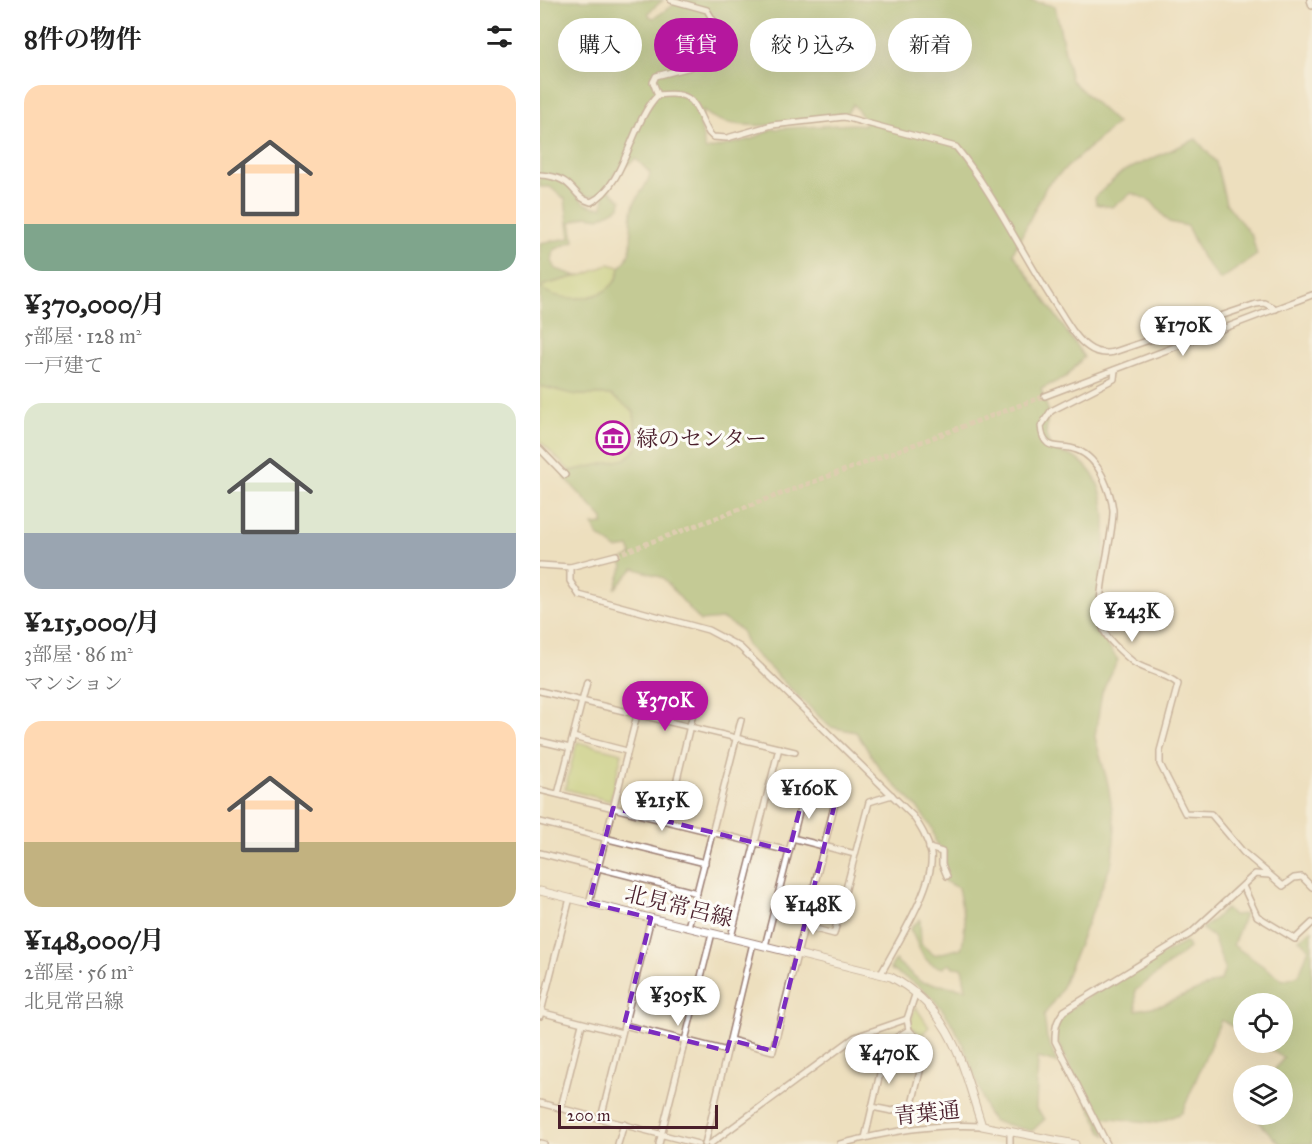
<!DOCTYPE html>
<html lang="ja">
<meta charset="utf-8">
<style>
:root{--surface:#fff;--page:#f6f6f6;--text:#222;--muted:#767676;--accent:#b5179e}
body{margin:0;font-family:"IM FELL Great Primer","Noto Serif JP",serif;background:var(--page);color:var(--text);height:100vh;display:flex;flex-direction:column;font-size:22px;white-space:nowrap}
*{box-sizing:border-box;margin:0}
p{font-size:20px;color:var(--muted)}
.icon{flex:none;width:33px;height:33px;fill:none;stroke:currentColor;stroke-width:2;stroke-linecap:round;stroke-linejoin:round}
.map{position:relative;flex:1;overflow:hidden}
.panel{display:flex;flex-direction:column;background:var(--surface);width:540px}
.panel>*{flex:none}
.guide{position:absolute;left:18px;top:18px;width:570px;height:54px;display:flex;gap:12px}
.controls{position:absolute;left:693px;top:993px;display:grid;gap:12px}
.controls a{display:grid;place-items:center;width:60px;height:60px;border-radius:50%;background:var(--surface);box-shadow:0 6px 24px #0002;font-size:30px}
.scale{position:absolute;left:18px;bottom:15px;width:160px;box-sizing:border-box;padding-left:6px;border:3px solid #4a1f2b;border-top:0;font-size:16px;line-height:21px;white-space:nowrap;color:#4a1f2b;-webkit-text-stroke:4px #fdfcf7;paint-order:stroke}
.price{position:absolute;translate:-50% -51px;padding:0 14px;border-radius:21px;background:#fff;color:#222;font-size:20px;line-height:39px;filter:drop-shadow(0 2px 3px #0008)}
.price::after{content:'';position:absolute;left:50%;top:36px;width:18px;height:14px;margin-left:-9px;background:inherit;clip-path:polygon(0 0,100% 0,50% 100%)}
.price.active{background:var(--accent);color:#fff}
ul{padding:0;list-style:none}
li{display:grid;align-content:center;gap:12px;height:318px;padding:0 24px}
li span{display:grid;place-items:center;height:186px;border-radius:18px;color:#555}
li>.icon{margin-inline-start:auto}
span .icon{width:108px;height:108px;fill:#fffc;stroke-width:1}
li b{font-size:26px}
h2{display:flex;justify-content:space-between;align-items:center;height:72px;padding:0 24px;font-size:26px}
.pill{padding:0 21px;border-radius:27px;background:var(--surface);box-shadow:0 6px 24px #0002;font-size:21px;line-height:54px}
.pill.active{background:var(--accent);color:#fff}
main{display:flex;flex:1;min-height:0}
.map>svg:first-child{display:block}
.green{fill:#b8cf73;stroke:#81774f;stroke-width:1.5}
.forest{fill:#92b265;stroke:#6e6848;stroke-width:1.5;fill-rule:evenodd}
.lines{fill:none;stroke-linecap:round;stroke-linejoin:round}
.minor-tunnel{stroke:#ccb9a1;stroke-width:5;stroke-dasharray:5 2.5;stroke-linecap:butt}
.minor-casing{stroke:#9c7f74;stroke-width:8}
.major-casing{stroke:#9c7f74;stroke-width:9}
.minor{stroke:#fff;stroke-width:5}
.major{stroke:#fff;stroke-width:7}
.marked{fill:none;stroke:#7b2cbf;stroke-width:4.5;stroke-dasharray:12 8;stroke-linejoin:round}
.labels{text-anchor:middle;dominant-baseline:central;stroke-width:6;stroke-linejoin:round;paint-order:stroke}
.poi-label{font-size:22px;fill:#4a1f2b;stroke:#fdfcf7;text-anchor:start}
.street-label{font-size:22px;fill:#4a1f2b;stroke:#fdfcf7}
</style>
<main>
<section class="panel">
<h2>8件の物件<svg class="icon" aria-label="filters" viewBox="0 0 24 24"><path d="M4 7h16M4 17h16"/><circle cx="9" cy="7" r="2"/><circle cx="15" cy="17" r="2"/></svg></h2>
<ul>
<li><span style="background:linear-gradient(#ffd9b3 75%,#7fa58c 0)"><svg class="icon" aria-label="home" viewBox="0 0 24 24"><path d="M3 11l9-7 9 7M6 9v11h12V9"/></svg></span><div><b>¥370,000/月</b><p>5部屋 · 128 m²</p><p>一戸建て</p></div></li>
<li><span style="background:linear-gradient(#dfe7d0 70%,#9aa5b1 0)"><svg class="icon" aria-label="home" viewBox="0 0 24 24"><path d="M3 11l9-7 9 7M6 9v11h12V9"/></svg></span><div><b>¥215,000/月</b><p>3部屋 · 86 m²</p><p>マンション</p></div></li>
<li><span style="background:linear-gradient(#ffd9b3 65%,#c2b280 0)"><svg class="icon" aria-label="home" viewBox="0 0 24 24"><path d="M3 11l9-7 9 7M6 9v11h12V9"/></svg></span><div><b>¥148,000/月</b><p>2部屋 · 56 m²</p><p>北見常呂線</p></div></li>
</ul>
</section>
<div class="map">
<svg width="772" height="1144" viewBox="0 0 772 1144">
<rect width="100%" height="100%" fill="#fdfcf7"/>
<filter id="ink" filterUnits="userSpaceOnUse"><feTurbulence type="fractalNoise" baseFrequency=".0167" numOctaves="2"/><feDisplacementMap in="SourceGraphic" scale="12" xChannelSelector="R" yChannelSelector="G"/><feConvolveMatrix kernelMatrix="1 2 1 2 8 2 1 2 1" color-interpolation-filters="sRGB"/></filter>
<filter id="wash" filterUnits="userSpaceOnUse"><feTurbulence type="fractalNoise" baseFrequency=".008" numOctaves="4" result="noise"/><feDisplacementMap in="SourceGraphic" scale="24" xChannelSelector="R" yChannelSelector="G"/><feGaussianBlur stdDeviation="1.35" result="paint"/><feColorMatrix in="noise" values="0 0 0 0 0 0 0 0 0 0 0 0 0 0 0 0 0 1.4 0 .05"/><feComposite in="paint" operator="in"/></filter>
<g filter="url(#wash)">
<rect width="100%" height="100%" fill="#eddfbe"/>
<!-- green -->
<g class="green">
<path d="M69,264l11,3c-2,33 -55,39 -78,22l2,-4 43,-11z"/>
<polygon points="0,386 36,395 71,395 94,411 97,448 86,459 30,471 0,441"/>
<polygon points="37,742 82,753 70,801 25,789"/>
<polygon points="375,1006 389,1027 381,1036 370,1025"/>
</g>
<!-- forest -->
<g class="forest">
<path d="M0,0h123l-14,12v4l5,2 24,-16 -1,-2h350l28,6 16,74 46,43 -70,62 -34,68 71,104 -18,20 -25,12 7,21 -2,25 5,15c8,2 19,4 26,9 49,32 19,116 19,164l5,13 17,24 -16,32 -7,45 13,47 7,44 -3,34 -52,130 -16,23 3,23 10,25 -19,-5 -2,51 9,10 -13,12 -39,-10 -6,-8c-14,-43 -27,-95 -66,-125 -9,-7 -21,-13 -31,-19l5,-9 26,22 45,7 -4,-21 -9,-1 -3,-4 -7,5c-23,-4 -23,-22 -33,-39l10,-10 1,25 13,11 28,-7 3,-24 -7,-36 -14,-7 2,-30 -10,-7 -4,-16 -15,-21 -35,-35 -26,-40 -26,-5 -83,-81 -6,-16 -18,-11 -23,2 -37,-43 -29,-10 -19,21 8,-23 -3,-5 12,-6 -3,-8 -13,2 -19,-14 -4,-10 10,-1v-5l-39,-42 6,-6 56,-12 11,-11 -3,-36 -23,-17h-35l-36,-9v-143l30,-5 -5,-39 -15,-12h-10zM313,104l12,16v5l-12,-1 -81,5 -20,10 -46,11c-4,-8 -2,-16 -6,-24l3,-16c27,29 107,10 144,3zM96,159l14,14c-2,14 -13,21 -17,34 -6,22 6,42 -13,60 -2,33 -54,39 -78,22l2,-4 33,-9 -21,-7 -4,-8 2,-11 20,-9 -3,-19 16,-6 12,2 21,-11 1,-7 -12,-10 5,-16zM37,188c10,13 14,7 27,6l-1,13c-12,2 -23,-6 -29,-15z"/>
<polygon points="656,139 676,162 686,203 712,236 717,255 680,280 662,257 647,226 629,222 611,201 592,193 572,207 556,204 555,197 582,172"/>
<path d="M686,909l7,6 12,-1 -12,31 50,35 16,-5 10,-27 -10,-9 13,-9v214h-32l-23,-24 -9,-5 34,-1v-38l-12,-1 14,-17 -25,-15 23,-1v-38h-38l-1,29 -22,-13 -39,93 -25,10 -56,-6 5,18 -4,-3 -46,-94c0,-4 0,-10 1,-14 7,-20 106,-70 129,-82l3,6 -54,43 1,19 26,-5 59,-25 4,-12 -12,-31 -11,-8z"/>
</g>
</g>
<g filter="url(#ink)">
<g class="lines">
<!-- minor-tunnel -->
<polyline class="minor-tunnel" points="76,555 505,396"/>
<defs>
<g id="minor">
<polyline points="770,0 772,6"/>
<path d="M118,95l-5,-13 3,-6 35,-9c2,-11 -10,-18 -7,-30l6,-2 22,8 6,-5 -2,-13 -9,-15 -36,-10"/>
<path d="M0,175c37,2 30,22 51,27 34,-15 40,-81 67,-107 39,-5 35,10 51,38l4,4 14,1 45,-13 72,-8 112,30c40,49 66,108 101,160 9,13 18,31 31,40 8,6 17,7 26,5l142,-48 8,-1 12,6"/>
<path d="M575,370l-1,9 -63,32 -10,15c2,28 19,17 36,24 11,4 20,15 25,25 5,11 10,23 11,35 1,32 -25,101 -6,126 5,8 19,20 26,26 13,9 33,11 45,22l-18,67v13l25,49 26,1 32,38 40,34 11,-8 8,-1 10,10"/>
<polyline points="505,396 772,295"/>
<polyline points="0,449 25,475"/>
<polyline points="0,565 30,567 76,555"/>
<path d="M30,567v14l9,14 129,35 32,17 173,169c8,12 15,23 18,38 4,31 -35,91 -50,120"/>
<polyline points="0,691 255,752"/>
<polyline points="33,737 87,751"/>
<polyline points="0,741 30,748"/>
<polyline points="0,790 249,851"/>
<polyline points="18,794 47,682"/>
<polyline points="127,821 154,709"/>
<polyline points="0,822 165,863"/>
<polyline points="252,838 315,854"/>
<polyline points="389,848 402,852 402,864 407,876"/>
<polyline points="0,853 157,893"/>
<polyline points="703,886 717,916 755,939 772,923"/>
<polyline points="49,903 97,715"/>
<polyline points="264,926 294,934 329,802 352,795"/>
<polyline points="148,927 201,720"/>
<polyline points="191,937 239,748"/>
<polyline points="0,1012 82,1033"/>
<polyline points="0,1016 30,898"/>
<polyline points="84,1025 187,1051"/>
<polyline points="190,1040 233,1051 296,799 272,776 268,777 225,946"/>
<polyline points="0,1103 158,1144"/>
<polyline points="332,1107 352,1111 372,1104 386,1047 369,1030 367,1019"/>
<polyline points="21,1108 42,1024"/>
<polyline points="61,1118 111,918"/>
<polyline points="325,1138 347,1043 369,1030"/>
<polyline points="0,1143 4,1144"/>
<polyline points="78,1144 84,1124"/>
<polyline points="119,1144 172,933"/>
<polyline points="165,1144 213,943"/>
<polyline points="170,1144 315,1037 367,1019 376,992"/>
<path d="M300,1144c47,-12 93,-21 142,-18"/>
<polyline points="470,1144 470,1131"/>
<path d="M567,1144l-52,-103c0,-13 1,-20 9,-30l126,-77 65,-60 15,1"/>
</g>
<path id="major" d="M0,891l351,86c62,33 71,88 91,149l93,18"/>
</defs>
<!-- minor casing -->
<use href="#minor" class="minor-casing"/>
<!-- major casing -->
<use href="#major" class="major-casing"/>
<!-- minor -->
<use href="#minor" class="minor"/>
<!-- major -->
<use href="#major" class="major"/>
</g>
</g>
<!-- marked area -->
<path d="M0 0H772V1144H0ZM268,777l28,22 -63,252 -43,-11 -3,11 -103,-26 27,-107 -62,-15 24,-95 176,43z" fill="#eddfbe" fill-opacity=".55" fill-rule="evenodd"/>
<path class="marked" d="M268,777l28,22 -63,252 -43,-11 -3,11 -103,-26 27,-107 -62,-15 24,-95 176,43z"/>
<!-- icons -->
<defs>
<symbol id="museum-ring" viewBox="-11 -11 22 22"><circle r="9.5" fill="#fdfcf7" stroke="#b5179e" stroke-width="1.5"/><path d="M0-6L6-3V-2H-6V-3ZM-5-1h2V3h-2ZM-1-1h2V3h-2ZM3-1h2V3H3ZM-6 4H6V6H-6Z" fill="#b5179e"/></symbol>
</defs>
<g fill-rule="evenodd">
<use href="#museum-ring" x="54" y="419" width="38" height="38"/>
</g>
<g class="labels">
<!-- poi labels -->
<g class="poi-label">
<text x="96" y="438">緑のセンター</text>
</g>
<!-- street labels -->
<g class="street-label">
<text transform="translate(139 906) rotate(14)">北見常呂線</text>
<text transform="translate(387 1113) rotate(-6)">青葉通</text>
</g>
</g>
</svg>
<div class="controls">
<a><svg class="icon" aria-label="locate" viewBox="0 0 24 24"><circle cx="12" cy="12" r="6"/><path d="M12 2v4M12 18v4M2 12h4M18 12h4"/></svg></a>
<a><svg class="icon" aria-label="layers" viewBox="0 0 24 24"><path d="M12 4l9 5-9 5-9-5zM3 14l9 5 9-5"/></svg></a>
</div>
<div class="scale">200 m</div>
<b class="price" style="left:643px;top:357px">¥170K</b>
<b class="price" style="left:592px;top:643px">¥243K</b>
<b class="price active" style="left:125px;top:732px">¥370K</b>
<b class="price" style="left:269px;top:820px">¥160K</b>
<b class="price" style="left:122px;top:832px">¥215K</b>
<b class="price" style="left:273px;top:936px">¥148K</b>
<b class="price" style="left:138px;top:1027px">¥305K</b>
<b class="price" style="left:349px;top:1085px">¥470K</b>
<div class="guide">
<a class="pill">購入</a>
<a class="pill active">賃貸</a>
<a class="pill">絞り込み</a>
<a class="pill">新着</a>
</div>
</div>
</main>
